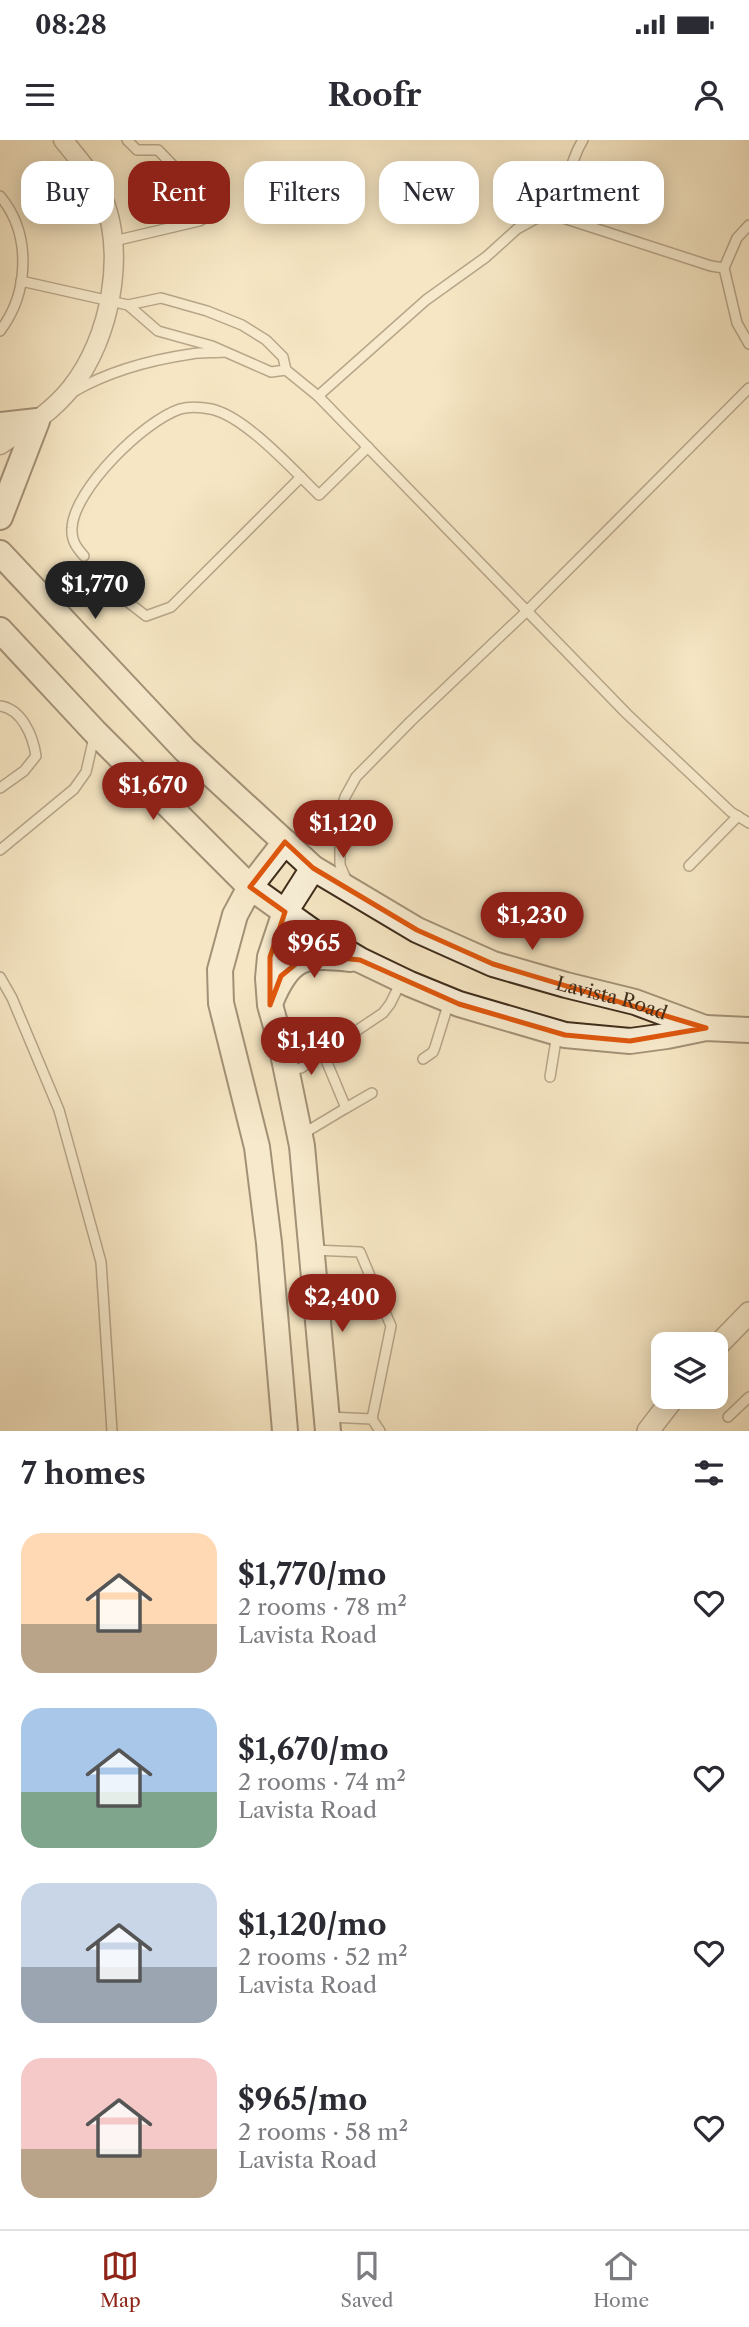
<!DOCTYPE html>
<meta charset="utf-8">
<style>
:root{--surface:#fff;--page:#f2f2f3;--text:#2b2b33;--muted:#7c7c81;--line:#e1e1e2;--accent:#8f2418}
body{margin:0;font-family:"Libre Caslon Text",serif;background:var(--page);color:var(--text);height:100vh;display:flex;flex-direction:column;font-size:26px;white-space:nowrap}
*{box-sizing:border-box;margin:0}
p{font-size:23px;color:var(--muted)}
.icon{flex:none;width:38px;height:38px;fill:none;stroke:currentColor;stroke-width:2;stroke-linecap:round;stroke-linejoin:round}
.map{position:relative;height:1291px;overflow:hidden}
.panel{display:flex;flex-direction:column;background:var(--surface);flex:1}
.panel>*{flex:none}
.hud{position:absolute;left:21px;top:21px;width:707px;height:63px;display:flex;gap:14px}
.tools{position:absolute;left:651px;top:1192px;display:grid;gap:14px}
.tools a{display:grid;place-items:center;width:77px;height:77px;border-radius:14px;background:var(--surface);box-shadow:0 4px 18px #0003;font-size:35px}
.price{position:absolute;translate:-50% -60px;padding:0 16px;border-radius:24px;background:var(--accent);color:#fff;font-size:23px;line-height:46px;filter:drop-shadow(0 2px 4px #0008)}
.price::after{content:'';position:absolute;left:50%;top:42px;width:21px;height:16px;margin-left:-10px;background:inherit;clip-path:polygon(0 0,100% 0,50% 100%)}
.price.on{background:#222;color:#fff}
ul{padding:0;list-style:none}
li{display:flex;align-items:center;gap:21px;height:175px;padding:0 21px}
li span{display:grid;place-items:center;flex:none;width:196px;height:140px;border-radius:21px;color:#555}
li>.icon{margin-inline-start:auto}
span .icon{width:84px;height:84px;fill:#fffc;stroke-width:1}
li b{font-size:30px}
h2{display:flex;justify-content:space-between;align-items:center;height:84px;padding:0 21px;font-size:30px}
.tag{padding:0 24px;border-radius:21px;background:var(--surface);box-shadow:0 4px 18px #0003;font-size:24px;line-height:63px}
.tag.on{background:var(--accent);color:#fff}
.status{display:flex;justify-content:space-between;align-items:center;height:49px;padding:0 35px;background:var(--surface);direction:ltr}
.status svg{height:19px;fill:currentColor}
header{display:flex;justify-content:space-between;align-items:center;height:91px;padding:0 21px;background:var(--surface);font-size:32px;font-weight:800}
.tabs{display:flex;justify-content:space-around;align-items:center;height:98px;border-top:2px solid var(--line);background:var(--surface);font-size:19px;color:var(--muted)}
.tabs a{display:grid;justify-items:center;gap:4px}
.tabs .on{color:var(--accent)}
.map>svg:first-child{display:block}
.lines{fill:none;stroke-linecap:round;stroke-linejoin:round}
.service-casing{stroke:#6d5a45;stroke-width:12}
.minor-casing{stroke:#6d5a45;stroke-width:21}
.tertiary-casing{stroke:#6d5a45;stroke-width:24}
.secondary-casing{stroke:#3f2c1b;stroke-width:28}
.service{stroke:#f9efd8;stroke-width:9}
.minor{stroke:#f9efd8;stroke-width:18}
.tertiary{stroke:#f9efd8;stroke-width:21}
.secondary{stroke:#f9efd8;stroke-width:24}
.marked{fill:none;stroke:#e0570d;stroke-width:5;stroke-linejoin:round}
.labels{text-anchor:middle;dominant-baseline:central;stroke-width:5;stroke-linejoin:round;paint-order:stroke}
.street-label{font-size:19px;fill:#3f2c1b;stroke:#f9efd8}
</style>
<div class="status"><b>08:28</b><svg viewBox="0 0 49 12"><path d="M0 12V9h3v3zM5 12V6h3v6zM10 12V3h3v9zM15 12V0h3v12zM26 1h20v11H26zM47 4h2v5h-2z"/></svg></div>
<header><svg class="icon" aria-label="menu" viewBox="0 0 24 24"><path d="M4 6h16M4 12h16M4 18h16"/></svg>Roofr<svg class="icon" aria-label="person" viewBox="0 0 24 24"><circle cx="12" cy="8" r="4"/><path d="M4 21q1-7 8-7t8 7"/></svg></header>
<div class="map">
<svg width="749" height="1291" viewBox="0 0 749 1291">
<rect width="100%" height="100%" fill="#f6e6c3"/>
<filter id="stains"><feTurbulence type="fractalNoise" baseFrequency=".00286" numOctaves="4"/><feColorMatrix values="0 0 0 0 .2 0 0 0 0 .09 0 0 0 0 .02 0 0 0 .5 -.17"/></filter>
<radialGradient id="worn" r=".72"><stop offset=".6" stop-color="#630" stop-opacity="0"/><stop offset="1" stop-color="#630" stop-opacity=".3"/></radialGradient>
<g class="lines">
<defs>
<g id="service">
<path d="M0,56c32,38 29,97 0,135"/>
<path d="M554,75c14,-23 14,-52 29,-75"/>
<polyline points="749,85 737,98 724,128 737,183 749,204"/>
<polyline points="114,101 199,81 218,72 158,10 137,10 127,0"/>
<polyline points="21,141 128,165 158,191 212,206 271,232 286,230"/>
<polyline points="128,165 161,158 207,171 242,185 266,200 283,217 286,230 318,256 627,574 731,672 749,683"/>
<path d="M73,252c36,-21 77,-32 118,-38 11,-2 22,-1 33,-2"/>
<polyline points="318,256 426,160 486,117 517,89 535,79 554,75 711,126 724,128"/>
<path d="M84,416c-8,-9 -13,-16 -12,-28 2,-39 72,-107 108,-119 10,-3 21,-2 31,0 34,7 82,61 108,86l49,-48"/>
<polyline points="128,462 146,476 171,467 301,337"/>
<path d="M0,566c22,3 33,30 36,50l-12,15 -24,17"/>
<polyline points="0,710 74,649 86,632 94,597"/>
<polyline points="689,726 738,676"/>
<polyline points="346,739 340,725 340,673 345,657 356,637 411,581 528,470 749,248"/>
<polyline points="0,837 12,858 59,970 101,1122 112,1291"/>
<polyline points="423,919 433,912 435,907 449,862"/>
<polyline points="289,931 301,928 383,873 390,864 401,842"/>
<polyline points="550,937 557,894"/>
<polyline points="346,968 372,953"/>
<polyline points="301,995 346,968 323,913"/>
<polyline points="313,1110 360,1112 391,1186 372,1279"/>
<polyline points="329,1277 372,1279 380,1291"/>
<polyline points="728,1277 749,1257"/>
</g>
<path id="minor" d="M0,305c26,-17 52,-33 71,-57 40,-50 56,-136 30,-195 -9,-19 -25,-37 -38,-53"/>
<g id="tertiary">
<polyline points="716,1207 749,1173"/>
<polyline points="648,1291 675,1256"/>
</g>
<g id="secondary">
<polyline points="0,285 37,281 0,377"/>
<path id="s1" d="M0,413l185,197 128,118 104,62 76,34 73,21 69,17 70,26"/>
<polyline points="0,490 95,592 250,747 313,792 360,820 410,844 459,864 565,895 630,901 667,896 706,888 749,890"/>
<polyline points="285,702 250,747 235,775 220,830 221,863 257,1007 269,1103 285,1291"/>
<polyline points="313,728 285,772 270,817 268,838 270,865 281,904 302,1006 328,1291"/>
<path d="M271,861c19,-46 34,-47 80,-42"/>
</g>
</defs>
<!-- service casing -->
<use href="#service" class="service-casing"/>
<!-- minor casing -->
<use href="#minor" class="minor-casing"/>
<!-- tertiary casing -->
<use href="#tertiary" class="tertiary-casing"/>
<!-- secondary casing -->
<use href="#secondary" class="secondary-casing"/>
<!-- service -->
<use href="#service" class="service"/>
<!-- minor -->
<use href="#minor" class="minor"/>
<!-- tertiary -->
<use href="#tertiary" class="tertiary"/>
<!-- secondary -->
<use href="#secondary" class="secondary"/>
</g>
<!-- marked area -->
<path d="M0 0H749V1291H0ZM285,702l28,26 104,62 76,34 213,64 -76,13 -65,-6 -106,-31 -99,-44 -37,-4 -20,2 -22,18 -11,29v-48l15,-45 -35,-25z" fill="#f6e6c3" fill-opacity=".55" fill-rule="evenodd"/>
<path class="marked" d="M285,702l28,26 104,62 76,34 213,64 -76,13 -65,-6 -106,-31 -99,-44 -37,-4 -20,2 -22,18 -11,29v-48l15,-45 -35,-25z"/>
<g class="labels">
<!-- street labels -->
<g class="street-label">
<text stroke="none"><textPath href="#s1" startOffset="772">Lavista Road</textPath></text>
</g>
</g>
<rect width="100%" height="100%" filter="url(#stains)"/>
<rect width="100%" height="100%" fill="url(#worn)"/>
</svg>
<div class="tools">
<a><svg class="icon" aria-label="layers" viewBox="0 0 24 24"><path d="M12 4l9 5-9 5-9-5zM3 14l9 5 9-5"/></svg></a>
</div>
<b class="price on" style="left:95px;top:481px">$1,770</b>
<b class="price" style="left:153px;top:682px">$1,670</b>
<b class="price" style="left:343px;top:720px">$1,120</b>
<b class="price" style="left:532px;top:812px">$1,230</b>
<b class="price" style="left:314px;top:840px">$965</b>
<b class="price" style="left:311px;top:937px">$1,140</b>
<b class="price" style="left:342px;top:1194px">$2,400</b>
<div class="hud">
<a class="tag">Buy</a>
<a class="tag on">Rent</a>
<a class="tag">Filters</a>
<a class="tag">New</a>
<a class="tag">Apartment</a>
</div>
</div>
<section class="panel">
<h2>7 homes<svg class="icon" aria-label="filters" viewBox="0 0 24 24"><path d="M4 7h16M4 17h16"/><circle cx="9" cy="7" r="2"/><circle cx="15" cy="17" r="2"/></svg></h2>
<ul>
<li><span style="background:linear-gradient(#ffd9b3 65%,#b9a48a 0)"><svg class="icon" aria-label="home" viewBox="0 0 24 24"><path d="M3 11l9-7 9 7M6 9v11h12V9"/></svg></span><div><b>$1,770/mo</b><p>2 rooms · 78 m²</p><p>Lavista Road</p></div><svg class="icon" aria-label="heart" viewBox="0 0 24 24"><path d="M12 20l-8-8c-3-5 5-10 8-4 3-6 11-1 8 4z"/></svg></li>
<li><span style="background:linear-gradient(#a9c7e8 60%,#7fa58c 0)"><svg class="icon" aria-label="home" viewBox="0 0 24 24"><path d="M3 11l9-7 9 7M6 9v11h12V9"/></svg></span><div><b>$1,670/mo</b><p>2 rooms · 74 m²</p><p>Lavista Road</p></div><svg class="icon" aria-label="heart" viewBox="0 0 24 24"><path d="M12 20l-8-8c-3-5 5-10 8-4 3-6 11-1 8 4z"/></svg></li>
<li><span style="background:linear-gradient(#c9d6e8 60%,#9aa5b1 0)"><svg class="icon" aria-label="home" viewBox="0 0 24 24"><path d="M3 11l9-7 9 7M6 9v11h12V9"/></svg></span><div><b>$1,120/mo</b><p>2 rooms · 52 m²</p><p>Lavista Road</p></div><svg class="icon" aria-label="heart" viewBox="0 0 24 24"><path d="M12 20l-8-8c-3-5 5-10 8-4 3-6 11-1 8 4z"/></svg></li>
<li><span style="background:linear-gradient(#f6c9c9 65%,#b9a48a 0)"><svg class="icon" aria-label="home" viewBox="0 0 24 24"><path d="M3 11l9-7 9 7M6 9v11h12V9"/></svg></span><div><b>$965/mo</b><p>2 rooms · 58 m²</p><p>Lavista Road</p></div><svg class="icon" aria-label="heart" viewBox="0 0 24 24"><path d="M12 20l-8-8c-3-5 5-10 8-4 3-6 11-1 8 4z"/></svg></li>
</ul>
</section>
<nav class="tabs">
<a class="on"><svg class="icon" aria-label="map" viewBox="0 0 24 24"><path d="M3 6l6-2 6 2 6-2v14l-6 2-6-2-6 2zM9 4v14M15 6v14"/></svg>Map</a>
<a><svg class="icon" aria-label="saved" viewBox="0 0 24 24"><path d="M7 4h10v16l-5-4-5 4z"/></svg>Saved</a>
<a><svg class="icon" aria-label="home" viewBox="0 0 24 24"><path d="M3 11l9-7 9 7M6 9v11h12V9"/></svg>Home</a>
</nav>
